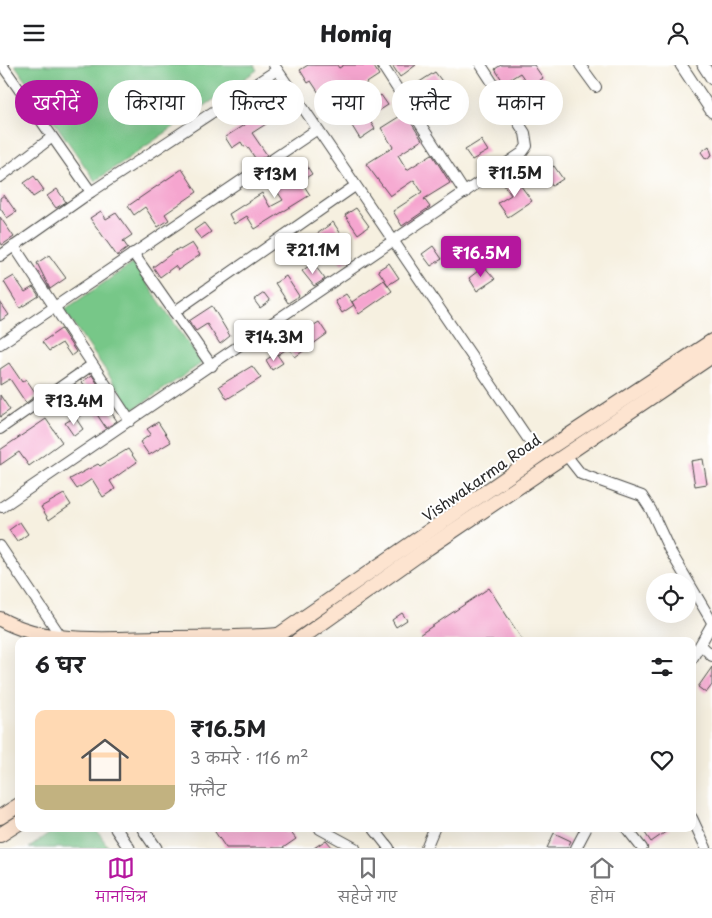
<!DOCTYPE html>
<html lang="hi">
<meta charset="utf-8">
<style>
:root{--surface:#fff;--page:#f2f2f2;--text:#202124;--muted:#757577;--line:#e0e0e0;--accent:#b5179e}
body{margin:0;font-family:"Playpen Sans","Playpen Sans Deva",sans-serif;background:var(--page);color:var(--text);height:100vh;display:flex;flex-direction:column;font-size:19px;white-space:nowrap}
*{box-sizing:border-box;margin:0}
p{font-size:16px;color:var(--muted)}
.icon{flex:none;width:28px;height:28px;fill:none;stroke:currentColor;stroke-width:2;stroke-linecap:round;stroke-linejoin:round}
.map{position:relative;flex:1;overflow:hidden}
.details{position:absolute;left:15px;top:572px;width:681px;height:195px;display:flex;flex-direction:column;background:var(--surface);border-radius:10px;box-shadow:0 5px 20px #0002}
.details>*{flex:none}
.banner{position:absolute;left:15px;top:15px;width:682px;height:45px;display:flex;gap:10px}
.buttons{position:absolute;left:646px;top:508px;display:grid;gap:10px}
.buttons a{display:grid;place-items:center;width:50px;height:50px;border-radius:50%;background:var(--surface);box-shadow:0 5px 20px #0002;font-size:25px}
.price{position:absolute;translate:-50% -42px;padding:0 11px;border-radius:5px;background:#fff;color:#222;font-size:16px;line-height:32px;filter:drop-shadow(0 1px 2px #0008)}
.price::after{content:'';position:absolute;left:50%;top:30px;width:15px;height:11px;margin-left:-8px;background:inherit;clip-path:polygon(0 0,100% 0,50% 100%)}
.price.on{background:var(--accent);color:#fff}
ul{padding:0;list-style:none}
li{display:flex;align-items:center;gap:15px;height:125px;padding:0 20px}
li+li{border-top:1px solid var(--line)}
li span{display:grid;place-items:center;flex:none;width:140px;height:100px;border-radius:10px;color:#555}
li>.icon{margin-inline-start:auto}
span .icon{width:60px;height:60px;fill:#fffc;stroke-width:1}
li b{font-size:21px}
h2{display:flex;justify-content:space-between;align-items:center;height:60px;padding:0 20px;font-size:21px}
.chip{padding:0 18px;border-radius:22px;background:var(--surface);box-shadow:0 5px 20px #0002;font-size:18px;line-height:45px}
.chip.on{background:var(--accent);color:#fff}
header{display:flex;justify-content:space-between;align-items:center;height:65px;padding:0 20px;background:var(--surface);font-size:22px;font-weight:800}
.dock{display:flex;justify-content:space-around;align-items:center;height:70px;border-top:1px solid var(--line);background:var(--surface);font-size:14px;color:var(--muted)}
.dock a{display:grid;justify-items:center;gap:2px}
.dock .on{color:var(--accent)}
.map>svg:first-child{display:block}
.green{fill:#77c788;stroke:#51795a}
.building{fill:#f5a5cf}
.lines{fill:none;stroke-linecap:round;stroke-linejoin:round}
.minor-casing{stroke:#494946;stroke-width:12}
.tertiary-casing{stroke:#494946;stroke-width:13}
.secondary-casing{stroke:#494946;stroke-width:16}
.minor{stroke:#fff;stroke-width:10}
.tertiary{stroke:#fff;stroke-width:11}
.secondary{stroke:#fde4d0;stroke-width:14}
.labels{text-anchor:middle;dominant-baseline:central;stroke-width:4;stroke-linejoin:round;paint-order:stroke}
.street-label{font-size:15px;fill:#2b2b2b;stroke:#fff}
</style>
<header><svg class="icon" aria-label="menu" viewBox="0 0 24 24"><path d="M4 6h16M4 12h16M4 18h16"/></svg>Homiq<svg class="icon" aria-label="person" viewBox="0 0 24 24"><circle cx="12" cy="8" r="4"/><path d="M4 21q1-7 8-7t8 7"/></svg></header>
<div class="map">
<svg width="712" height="783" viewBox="0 0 712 783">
<rect width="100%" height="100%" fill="#fff"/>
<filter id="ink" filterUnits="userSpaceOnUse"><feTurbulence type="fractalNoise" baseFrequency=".02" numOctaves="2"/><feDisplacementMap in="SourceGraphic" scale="10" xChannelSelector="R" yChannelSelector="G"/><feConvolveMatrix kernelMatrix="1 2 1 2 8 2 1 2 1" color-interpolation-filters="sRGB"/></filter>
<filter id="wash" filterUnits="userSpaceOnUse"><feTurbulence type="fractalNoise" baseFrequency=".0096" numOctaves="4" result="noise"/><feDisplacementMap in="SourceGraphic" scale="20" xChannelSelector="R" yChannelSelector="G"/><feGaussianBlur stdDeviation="1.12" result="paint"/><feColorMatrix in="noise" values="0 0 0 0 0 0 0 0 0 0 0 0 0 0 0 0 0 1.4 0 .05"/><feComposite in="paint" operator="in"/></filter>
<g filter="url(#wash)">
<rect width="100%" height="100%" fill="#f6f0e0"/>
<!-- green -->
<g class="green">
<polygon points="15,0 254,0 257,5 95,116"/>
<polygon points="133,198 202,298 133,345 64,245"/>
<polygon points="56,764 96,764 109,783 29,783"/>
</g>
<g id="blocks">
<!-- building -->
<g class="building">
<polygon points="308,0 337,0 339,3 344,0 373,0 379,10 353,27 363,41 381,30 388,40 368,53 375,64 360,74 344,48 333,56 323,42 337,33 329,22 319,28 311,16 308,18 300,5"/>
<polygon points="392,0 416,0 400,12"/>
<polygon points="501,0 534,0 543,13 530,22 520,8 504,18 495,4"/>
<polygon points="435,7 444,19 418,36 410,23"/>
<polygon points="282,36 288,45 252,68 267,90 257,96 247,81 244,82 241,77 232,83 225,72"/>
<polygon points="405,48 422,75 398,90 407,105 432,89 450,118 424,134 430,142 402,161 393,146 422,127 414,115 390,131 366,99 393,82 381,63"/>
<polygon points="481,75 488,86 472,95 465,85"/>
<polygon points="709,81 712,90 706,94 701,87"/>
<polygon points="305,98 312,109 301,116 310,130 255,164 247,151 234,159 229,149 262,128 270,142 283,135 272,119"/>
<polygon points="554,101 563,114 552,121 544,107"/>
<polygon points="182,104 197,127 165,149 169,155 158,162 145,142 134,150 128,141"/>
<polygon points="34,111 44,125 33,132 24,118"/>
<polygon points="515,113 532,136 508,152 498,138 511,130 504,120"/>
<polygon points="57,124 66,137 56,143 47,131"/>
<polygon points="4,130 16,147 7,153 0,143 0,133"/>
<polygon points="356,143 369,161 358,169 345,150"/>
<polygon points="101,146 106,154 116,148 132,170 123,176 128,183 117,191 90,153"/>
<polygon points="0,152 14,172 2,180 0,176"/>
<polygon points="333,157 343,172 339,174 352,193 342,199 333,186 327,190 313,172"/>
<polygon points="204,158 211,167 201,174 194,165"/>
<polygon points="192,178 200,190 178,205 175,201 160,212 153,202 179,183 180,185"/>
<polygon points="433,181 442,194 431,201 422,189"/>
<polygon points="49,190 66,213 50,224 37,198"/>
<polygon points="313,198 325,214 314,221 302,206"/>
<polygon points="389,198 399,213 388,220 378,205"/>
<polygon points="482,199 495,214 477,226 469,213 478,206 476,203"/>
<polygon points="14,211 25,227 33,222 39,231 20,243 4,217"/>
<polygon points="286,211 299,231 288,238 275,218"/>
<polygon points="384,215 392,226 359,249 352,237"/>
<polygon points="264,228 270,236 260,243 254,235"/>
<polygon points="346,229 354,240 342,248 335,236"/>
<polygon points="0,237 9,250 0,256"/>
<polygon points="212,241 230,271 220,279 207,259 196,266 189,256"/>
<polygon points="319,257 327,269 295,292 285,278"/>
<polygon points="61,264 76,287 71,291 62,278 49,286 42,277"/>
<polygon points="280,272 288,283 278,290 271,279"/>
<polygon points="276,288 283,298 272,305 266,295"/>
<polygon points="9,298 22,317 26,314 37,330 26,338 10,314 0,320 0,304"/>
<polygon points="252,301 261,313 227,334 219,321"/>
<polygon points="92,310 104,329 100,331 117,356 106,363 92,342 78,352 68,338 88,325 82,317"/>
<polygon points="0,330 10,345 0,352"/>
<polygon points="75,352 83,364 74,371 65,358"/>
<polygon points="46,354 62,377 29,401 19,387 0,400 0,385"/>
<polygon points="158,357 171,377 149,390 140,377 151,369 147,364"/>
<polygon points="128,384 137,397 110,416 115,424 103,432 92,414 77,424 70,414 98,399 100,401"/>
<polygon points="703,394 707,419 695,421 691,396"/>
<polygon points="64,429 71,440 49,455 41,442"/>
<polygon points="20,457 28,469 17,477 9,465"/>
<polygon points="489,523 523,576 424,576 419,570"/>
<polygon points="402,548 407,555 396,562 392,555"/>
<polygon points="712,602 712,620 706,628 698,622"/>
<polygon points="213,764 282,764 285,768 289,765 296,774 283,783 226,783"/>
<polygon points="650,764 670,764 651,777 645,768"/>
<polygon points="554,768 571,776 567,783 547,783"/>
<polygon points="326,775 333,783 314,783"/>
</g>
</g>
</g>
<g filter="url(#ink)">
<use href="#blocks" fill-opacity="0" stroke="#494946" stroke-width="1"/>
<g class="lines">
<defs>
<g id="minor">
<polyline points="2,0 91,127"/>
<polyline points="274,0 539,390"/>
<polyline points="382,0 465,128"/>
<polyline points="580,0 596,22"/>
<polyline points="0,112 51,73"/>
<polyline points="14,181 130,356"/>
<polyline points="133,188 212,301"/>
<polyline points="0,191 91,127 277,5"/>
<polyline points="174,247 355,121"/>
<polyline points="0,279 316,65"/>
<polyline points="0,364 92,300"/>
<polyline points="566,390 581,409 642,431 651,445 669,484 712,557"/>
<polyline points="2,442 522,88 527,81 525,68 481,0"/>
<polyline points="0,481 62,573"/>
<polyline points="701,580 712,591"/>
<polyline points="692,594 712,559"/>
<polyline points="692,753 706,783"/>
<polyline points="320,764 355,783"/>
<polyline points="374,764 389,783"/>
<polyline points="627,764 642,783"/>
<polyline points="426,783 434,764"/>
<polyline points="576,783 586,764"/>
</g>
<g id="tertiary">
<polyline points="681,0 712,47"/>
<polyline points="703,0 712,14"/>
<polyline points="116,764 129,783"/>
<polyline points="143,764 156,783"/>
</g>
<g id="secondary">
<path d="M0,554c46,26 106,20 157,19 41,0 82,0 122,-3"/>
<polyline points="270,576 539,390 712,276"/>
<polyline points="297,576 428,483 712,291"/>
<polyline points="0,752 19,740"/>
<polyline points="0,770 19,758"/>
</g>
</defs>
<!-- minor casing -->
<use href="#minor" class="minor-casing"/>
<!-- tertiary casing -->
<use href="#tertiary" class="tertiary-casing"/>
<!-- secondary casing -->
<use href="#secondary" class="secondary-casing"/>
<!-- minor -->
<use href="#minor" class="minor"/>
<!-- tertiary -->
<use href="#tertiary" class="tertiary"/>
<!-- secondary -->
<use href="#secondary" class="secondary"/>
</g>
</g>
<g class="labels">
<!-- street labels -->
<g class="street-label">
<text transform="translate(481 412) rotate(-35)">Vishwakarma Road</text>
</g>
</g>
</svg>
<div class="buttons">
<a><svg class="icon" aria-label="locate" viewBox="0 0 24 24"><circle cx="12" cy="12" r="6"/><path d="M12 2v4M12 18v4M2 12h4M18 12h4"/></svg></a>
</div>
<b class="price" style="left:515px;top:133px">₹11.5M</b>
<b class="price" style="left:275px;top:134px">₹13M</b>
<b class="price" style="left:313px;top:210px">₹21.1M</b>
<b class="price on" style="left:481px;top:213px">₹16.5M</b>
<b class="price" style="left:274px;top:297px">₹14.3M</b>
<b class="price" style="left:74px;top:361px">₹13.4M</b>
<div class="banner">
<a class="chip on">खरीदें</a>
<a class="chip">किराया</a>
<a class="chip">फ़िल्टर</a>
<a class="chip">नया</a>
<a class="chip">फ़्लैट</a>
<a class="chip">मकान</a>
</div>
<section class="details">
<h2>6 घर<svg class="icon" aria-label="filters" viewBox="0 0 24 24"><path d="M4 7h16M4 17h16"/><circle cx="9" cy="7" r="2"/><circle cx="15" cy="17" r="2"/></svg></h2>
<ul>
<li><span style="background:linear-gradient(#ffd9b3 75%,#c2b280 0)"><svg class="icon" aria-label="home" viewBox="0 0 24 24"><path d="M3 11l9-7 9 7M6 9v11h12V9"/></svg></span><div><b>₹16.5M</b><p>3 कमरे · 116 m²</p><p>फ़्लैट</p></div><svg class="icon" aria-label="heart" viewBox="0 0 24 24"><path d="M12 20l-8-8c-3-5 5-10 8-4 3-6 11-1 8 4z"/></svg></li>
</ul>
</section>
</div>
<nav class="dock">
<a class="on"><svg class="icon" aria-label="map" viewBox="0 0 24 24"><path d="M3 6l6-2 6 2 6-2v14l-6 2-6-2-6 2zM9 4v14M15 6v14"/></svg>मानचित्र</a>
<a><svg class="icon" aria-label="saved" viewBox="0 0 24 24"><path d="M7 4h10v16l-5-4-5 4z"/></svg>सहेजे गए</a>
<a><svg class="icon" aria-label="home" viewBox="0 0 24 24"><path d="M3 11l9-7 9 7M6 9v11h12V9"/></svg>होम</a>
</nav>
